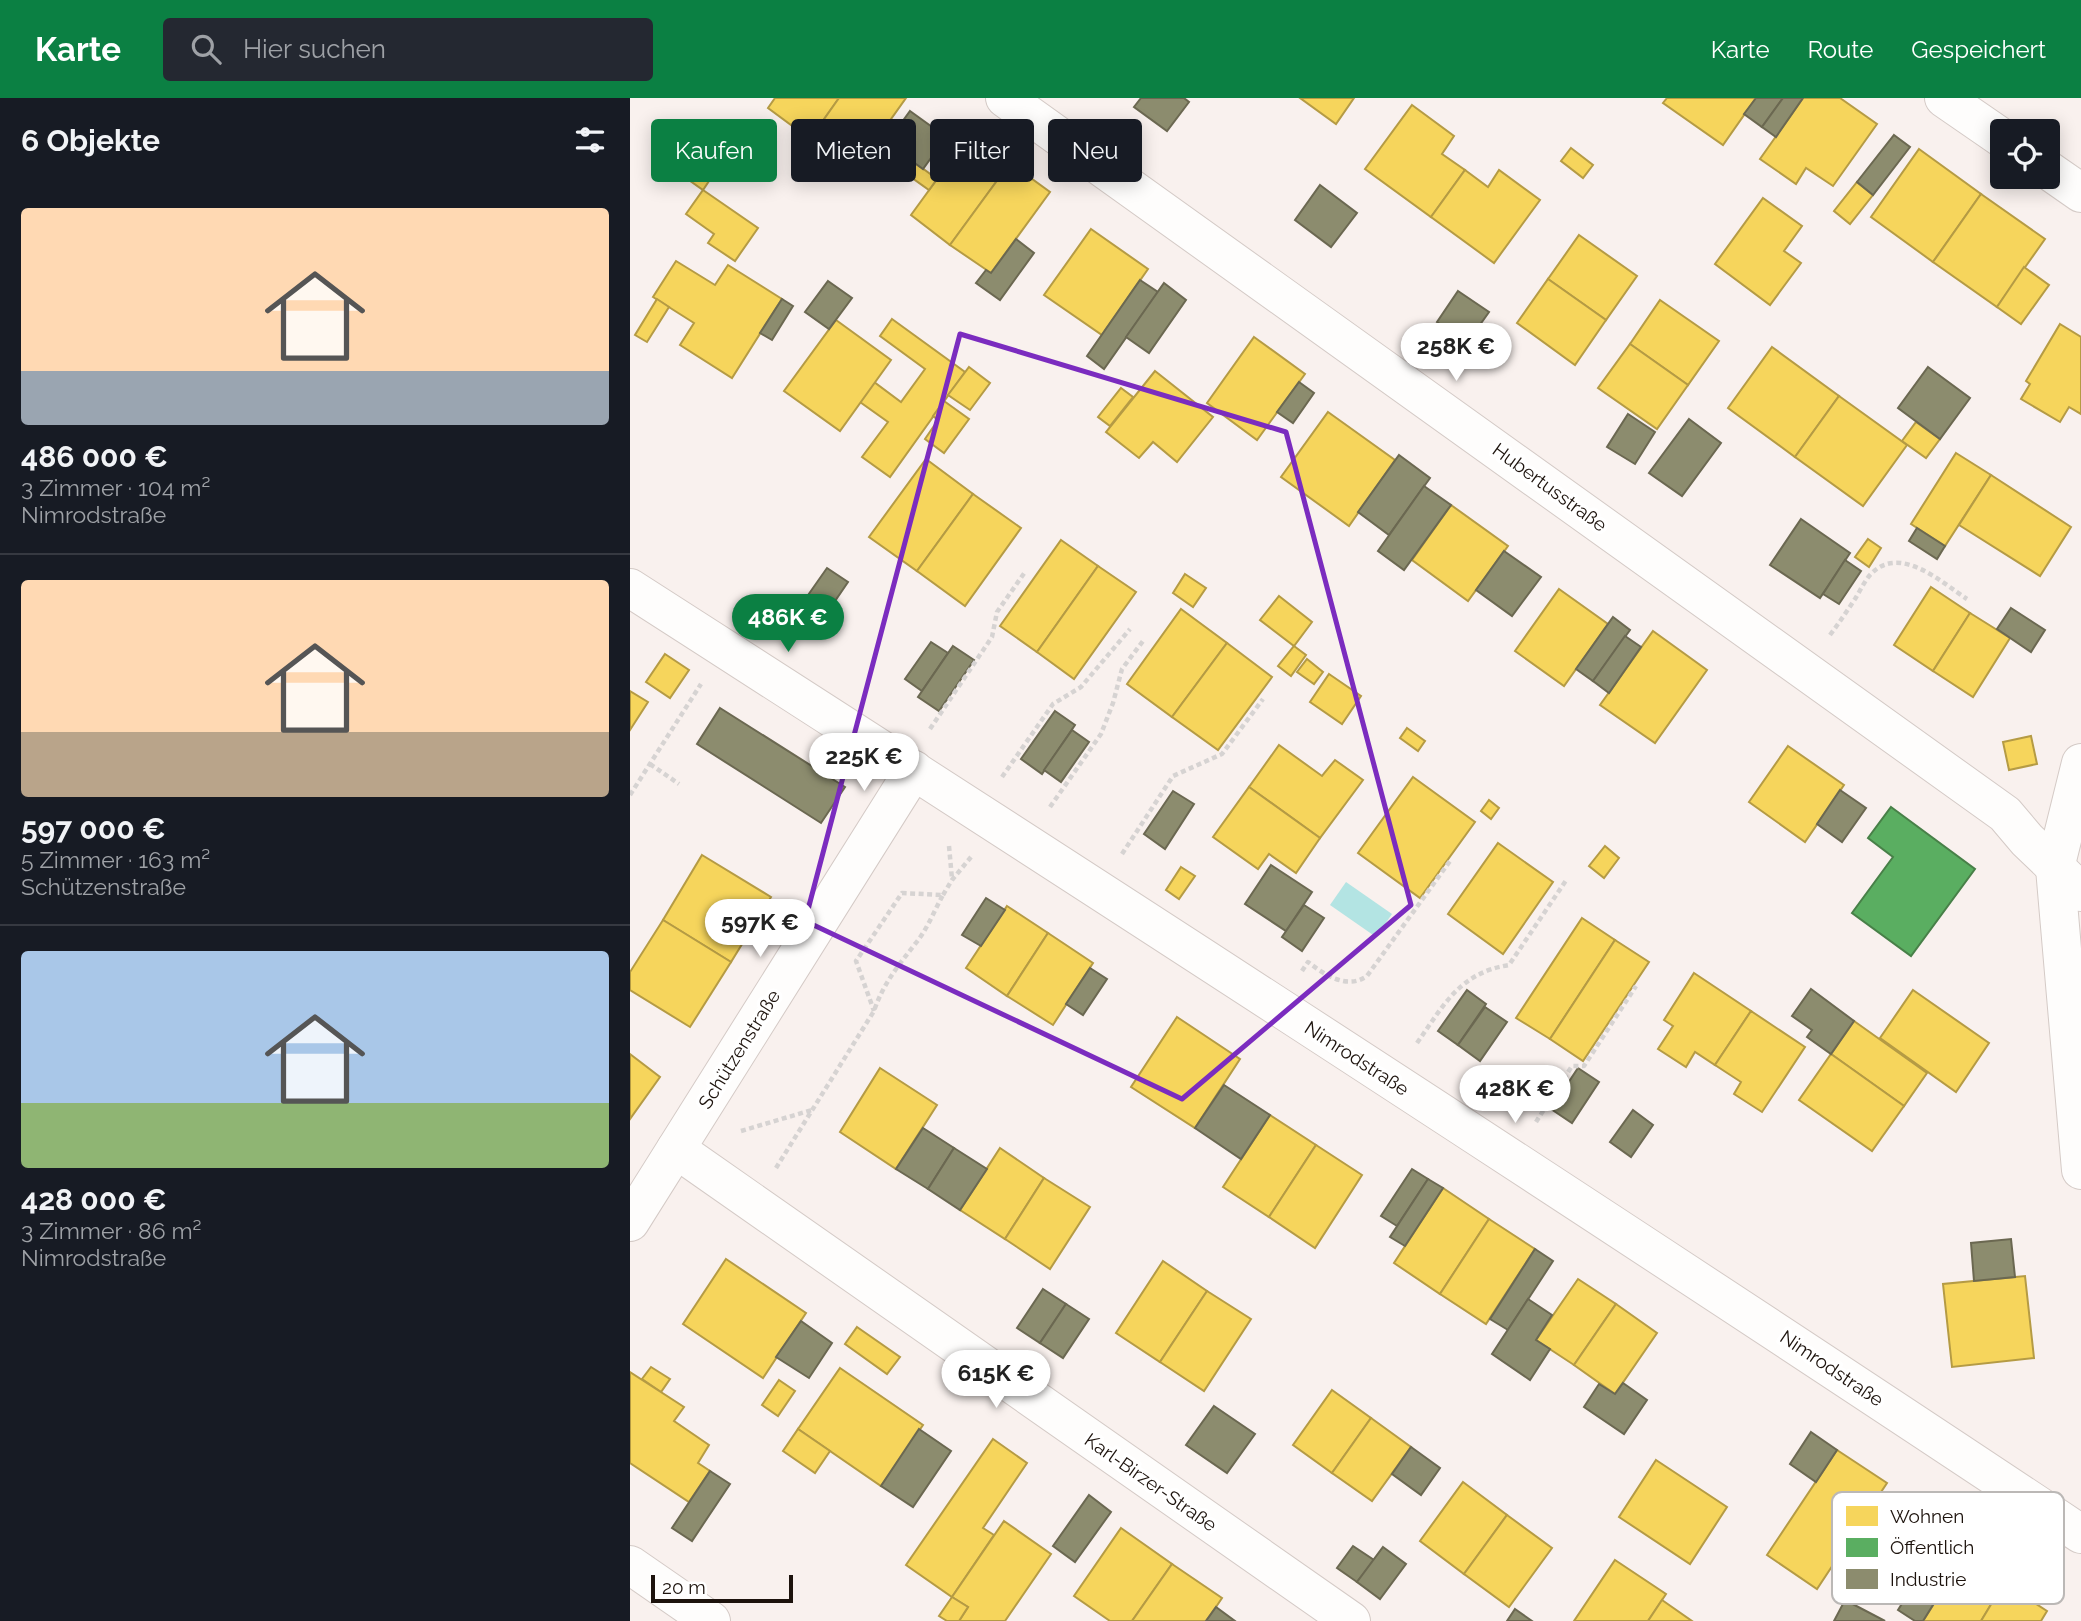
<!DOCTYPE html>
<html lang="de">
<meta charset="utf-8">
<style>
:root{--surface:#171b24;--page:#242831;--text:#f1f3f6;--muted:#9ea1a6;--line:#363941;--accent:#0b8043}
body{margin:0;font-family:Raleway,sans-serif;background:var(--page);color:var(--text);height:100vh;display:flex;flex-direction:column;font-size:26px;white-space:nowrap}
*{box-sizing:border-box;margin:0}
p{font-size:23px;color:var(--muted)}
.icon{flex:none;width:38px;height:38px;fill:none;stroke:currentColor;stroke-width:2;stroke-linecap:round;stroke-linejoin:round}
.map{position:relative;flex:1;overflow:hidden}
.sheet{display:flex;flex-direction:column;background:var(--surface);width:630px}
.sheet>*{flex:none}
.banner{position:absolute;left:21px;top:21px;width:665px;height:63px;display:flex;gap:14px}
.controls{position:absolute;left:1360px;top:21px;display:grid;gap:14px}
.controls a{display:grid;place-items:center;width:70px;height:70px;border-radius:7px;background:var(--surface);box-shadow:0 4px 18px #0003;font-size:35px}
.scale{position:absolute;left:21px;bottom:18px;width:142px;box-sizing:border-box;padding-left:7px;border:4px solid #1d130d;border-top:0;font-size:19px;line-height:24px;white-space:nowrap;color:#1d130d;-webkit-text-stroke:5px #fff;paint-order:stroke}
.price{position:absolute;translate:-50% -60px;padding:0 16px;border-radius:24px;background:#fff;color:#222;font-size:23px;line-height:46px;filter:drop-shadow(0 2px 4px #0008)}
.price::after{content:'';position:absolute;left:50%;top:42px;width:21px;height:16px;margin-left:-10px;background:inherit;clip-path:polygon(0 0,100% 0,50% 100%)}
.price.current{background:var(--accent);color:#fff}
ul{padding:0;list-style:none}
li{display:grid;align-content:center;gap:14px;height:371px;padding:0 21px}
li+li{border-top:2px solid var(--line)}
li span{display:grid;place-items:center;height:217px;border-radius:7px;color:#555}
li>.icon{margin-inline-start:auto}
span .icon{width:126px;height:126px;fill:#fffc;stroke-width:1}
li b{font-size:30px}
h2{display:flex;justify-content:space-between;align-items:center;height:84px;padding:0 21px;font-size:30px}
.pill{padding:0 24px;border-radius:7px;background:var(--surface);box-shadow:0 4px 18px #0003;font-size:24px;line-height:63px}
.pill.current{background:var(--accent);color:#fff}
header{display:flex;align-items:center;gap:42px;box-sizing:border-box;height:98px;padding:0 35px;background:var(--accent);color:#fff}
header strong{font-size:33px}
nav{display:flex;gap:38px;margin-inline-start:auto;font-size:24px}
.search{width:490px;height:63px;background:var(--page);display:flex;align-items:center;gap:18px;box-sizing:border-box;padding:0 24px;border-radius:7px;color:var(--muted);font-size:26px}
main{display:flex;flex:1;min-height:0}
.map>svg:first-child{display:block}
.water{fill:#b3e4e3}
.homes{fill:#f6d55c;stroke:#b59b44;stroke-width:2}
.public{fill:#5aae61;stroke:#488048;stroke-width:2}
.industry{fill:#8c8c6e;stroke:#6b6851;stroke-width:2}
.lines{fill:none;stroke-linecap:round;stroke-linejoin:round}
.minor-casing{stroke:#d4cac6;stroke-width:40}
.path{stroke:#d6d3d2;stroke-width:4.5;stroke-dasharray:5 3.5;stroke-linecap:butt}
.minor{stroke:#fefdfc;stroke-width:38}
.marked{fill:none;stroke:#7b2cbf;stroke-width:5;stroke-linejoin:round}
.labels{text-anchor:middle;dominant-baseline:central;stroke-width:7;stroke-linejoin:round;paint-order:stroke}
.street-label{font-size:19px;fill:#1d130d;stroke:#fff}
.key{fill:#fff;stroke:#bbb8b6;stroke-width:2}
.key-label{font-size:19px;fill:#1d130d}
</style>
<header>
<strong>Karte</strong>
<div class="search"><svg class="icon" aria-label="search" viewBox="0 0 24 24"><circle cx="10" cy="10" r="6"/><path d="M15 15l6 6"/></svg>Hier suchen</div>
<nav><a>Karte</a><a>Route</a><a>Gespeichert</a></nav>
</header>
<main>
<section class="sheet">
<h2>6 Objekte<svg class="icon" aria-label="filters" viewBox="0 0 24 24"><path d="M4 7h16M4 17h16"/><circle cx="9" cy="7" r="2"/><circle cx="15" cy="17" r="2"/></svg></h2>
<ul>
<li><span style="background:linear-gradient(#ffd9b3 75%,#9aa5b1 0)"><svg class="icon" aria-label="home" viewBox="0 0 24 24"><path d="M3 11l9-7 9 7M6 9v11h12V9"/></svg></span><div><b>486 000 €</b><p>3 Zimmer · 104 m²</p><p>Nimrodstraße</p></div></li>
<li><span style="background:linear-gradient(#ffd9b3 70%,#b9a48a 0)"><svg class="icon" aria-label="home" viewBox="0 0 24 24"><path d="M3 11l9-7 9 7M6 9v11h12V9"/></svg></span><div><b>597 000 €</b><p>5 Zimmer · 163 m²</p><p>Schützenstraße</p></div></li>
<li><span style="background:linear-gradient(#a9c7e8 70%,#8fb573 0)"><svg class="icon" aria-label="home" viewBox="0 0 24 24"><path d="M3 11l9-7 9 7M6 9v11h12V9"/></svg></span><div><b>428 000 €</b><p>3 Zimmer · 86 m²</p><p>Nimrodstraße</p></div></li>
</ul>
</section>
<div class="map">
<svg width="1451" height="1523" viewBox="0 0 1451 1523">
<rect width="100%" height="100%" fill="#f9f1ee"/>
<!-- water -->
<polygon class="water" points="716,784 762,816 746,839 700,807"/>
<!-- homes -->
<g class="homes">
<polygon points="145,0 209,0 180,41 138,10"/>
<polygon points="209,0 276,0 224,73 180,41"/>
<polygon points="670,0 724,0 706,26"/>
<polygon points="1037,0 1126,0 1093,47 1033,5"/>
<polygon points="1173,0 1210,0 1247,26 1203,88 1176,70 1166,86 1130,61"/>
<polygon points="782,7 824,38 812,56 835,72 801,119 735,71"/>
<polygon points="340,36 380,65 320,147 281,117"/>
<polygon points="71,43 95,59 73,92 49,75"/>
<polygon points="941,50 963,67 953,80 931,63"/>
<polygon points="1289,51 1351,96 1303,164 1241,119"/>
<polygon points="280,61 307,81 299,92 271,72"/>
<polygon points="380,65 420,94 361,175 320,147"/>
<polygon points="835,72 858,89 869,72 910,102 864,165 801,119"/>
<polygon points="1227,84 1243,97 1220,126 1204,113"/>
<polygon points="73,92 128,130 105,163 78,145 84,136 56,116"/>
<polygon points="1351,96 1415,141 1367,209 1303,164"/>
<polygon points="1133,100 1172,128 1154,153 1171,165 1140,207 1085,166"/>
<polygon points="461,131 518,171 472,237 414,197"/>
<polygon points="949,137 1007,178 976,222 918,181"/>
<polygon points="46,163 85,187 98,167 152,201 102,280 50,247 64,225 23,199"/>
<polygon points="1394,169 1419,187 1391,226 1367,209"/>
<polygon points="918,181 976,222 945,267 887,225"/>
<polygon points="27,201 39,209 17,244 5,237"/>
<polygon points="1030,202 1089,243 1058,287 1000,246"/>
<polygon points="262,221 335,274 260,379 232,359 258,324 230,304 244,284 271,304 295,271 250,238"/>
<polygon points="206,222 261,262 210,333 154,293"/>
<polygon points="1430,226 1451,239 1451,316 1439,309 1430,324 1391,301 1400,286 1396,283"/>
<polygon points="624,239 675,276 627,342 577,305"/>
<polygon points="1000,246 1058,287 1027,331 968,290"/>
<polygon points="1142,249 1209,298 1165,359 1098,310"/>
<polygon points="339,269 360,285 340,312 318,297"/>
<polygon points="525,273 583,319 547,364 523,344 509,360 476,334"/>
<polygon points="491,290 503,299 480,328 468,319"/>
<polygon points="1209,298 1277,347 1233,408 1165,359"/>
<polygon points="314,303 339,321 314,355 295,341 308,322 303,318"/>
<polygon points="698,314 765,362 719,428 651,379"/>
<polygon points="1286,324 1310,341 1296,360 1272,343"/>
<polygon points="1326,355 1361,377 1315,448 1281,426"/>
<polygon points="296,361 343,396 287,473 239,439"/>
<polygon points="1361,377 1441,429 1410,478 1329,427"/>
<polygon points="343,396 391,430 335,508 287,473"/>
<polygon points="821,407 878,448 838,503 782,462"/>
<polygon points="1238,441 1251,450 1239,469 1225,459"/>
<polygon points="431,442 468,468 407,554 370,528"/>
<polygon points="468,468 506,494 444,581 407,554"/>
<polygon points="555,476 576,490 563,509 543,495"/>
<polygon points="1301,489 1340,515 1303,573 1264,547"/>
<polygon points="929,491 978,526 934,588 885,553"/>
<polygon points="649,498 682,524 664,548 630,522"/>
<polygon points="551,511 597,545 542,619 497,586"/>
<polygon points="1340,515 1380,540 1343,599 1303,573"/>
<polygon points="1023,533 1077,572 1025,645 970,607"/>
<polygon points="597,545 642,579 588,652 542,619"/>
<polygon points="664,548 676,557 661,578 648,568"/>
<polygon points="35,556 59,572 40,600 16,584"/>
<polygon points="677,561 693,574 684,586 667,574"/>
<polygon points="699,576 731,598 712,626 680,604"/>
<polygon points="0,593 18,604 0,632"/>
<polygon points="777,630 795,643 788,653 770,640"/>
<polygon points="1401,638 1407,666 1379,672 1373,644"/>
<polygon points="649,647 692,678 705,662 733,682 690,740 619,689"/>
<polygon points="1158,648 1214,687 1175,744 1119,704"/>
<polygon points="783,679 845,724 790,800 728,755"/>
<polygon points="619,689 690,740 666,775 639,756 628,771 583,739"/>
<polygon points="859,702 869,710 861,721 851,713"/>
<polygon points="868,745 923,784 873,856 818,816"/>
<polygon points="975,748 989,760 974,780 959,768"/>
<polygon points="72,757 141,799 101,864 33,822"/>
<polygon points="551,769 565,778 549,801 536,792"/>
<polygon points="377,808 418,835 377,898 336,870"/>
<polygon points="952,820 985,842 920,941 886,920"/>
<polygon points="33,822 101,864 60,929 0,892 0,874"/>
<polygon points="418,835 463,865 423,927 377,898"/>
<polygon points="985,842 1019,864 953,963 920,941"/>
<polygon points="1064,875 1121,913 1085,967 1065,954 1056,969 1028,951 1043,928 1034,922"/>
<polygon points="1283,892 1359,945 1326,994 1250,940"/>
<polygon points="1121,913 1175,949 1132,1014 1104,996 1111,984 1085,967"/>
<polygon points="547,919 610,961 565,1030 501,989"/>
<polygon points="1224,923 1297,975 1274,1008 1201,956"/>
<polygon points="0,956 30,979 0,1021"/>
<polygon points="1201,956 1274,1008 1242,1053 1169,1002"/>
<polygon points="250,970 307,1007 266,1071 210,1034"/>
<polygon points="640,1017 686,1047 639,1119 593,1089"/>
<polygon points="686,1047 732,1077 685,1150 639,1119"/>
<polygon points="370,1050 414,1080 375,1141 330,1112"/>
<polygon points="414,1080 460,1109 420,1171 375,1141"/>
<polygon points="813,1090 859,1121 810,1196 764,1165"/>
<polygon points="859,1121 905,1151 856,1226 810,1196"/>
<polygon points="96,1161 176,1215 133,1280 53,1226"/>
<polygon points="533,1163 577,1193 530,1264 486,1235"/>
<polygon points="1395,1178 1404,1260 1322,1269 1313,1186"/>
<polygon points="948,1181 986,1206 944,1267 906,1242"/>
<polygon points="577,1193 621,1221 574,1293 530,1264"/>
<polygon points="986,1206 1027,1235 985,1296 944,1267"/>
<polygon points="227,1229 270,1259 257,1276 215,1246"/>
<polygon points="21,1269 40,1281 31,1294 12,1281"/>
<polygon points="210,1270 293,1327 251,1388 168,1331"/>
<polygon points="0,1274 54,1309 44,1323 79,1347 68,1365 80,1373 59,1404 0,1365"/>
<polygon points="149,1282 165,1293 148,1318 132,1307"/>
<polygon points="702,1292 741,1320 702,1375 663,1347"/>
<polygon points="741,1320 781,1349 742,1403 702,1375"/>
<polygon points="168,1331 200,1353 185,1375 153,1353"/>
<polygon points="363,1341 397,1365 353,1430 364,1437 322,1499 276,1467"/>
<polygon points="1207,1352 1257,1385 1187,1491 1137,1457"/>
<polygon points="1026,1362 1097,1409 1060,1466 989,1419"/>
<polygon points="833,1384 877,1417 834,1476 790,1443"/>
<polygon points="877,1417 922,1450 879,1509 834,1476"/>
<polygon points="374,1423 421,1456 375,1523 329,1523 338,1509 322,1499"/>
<polygon points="491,1430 542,1466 502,1523 480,1523 444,1498"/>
<polygon points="1333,1460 1374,1485 1351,1523 1293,1523"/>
<polygon points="985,1462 1036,1496 1018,1523 944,1523"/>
<polygon points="542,1466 592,1500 586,1509 576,1523 502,1523"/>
<polygon points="1374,1485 1417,1513 1411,1523 1351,1523"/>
<polygon points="322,1499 338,1509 329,1523 317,1523 309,1518"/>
<polygon points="1032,1502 1062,1523 1018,1523"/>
</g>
<!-- public -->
<polygon class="public" points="1261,709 1345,771 1281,858 1222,815 1263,759 1238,740"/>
<!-- industry -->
<g class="industry">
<polygon points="511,0 554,0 559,4 537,33 504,9"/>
<polygon points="1126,0 1153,0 1132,29 1114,16"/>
<polygon points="1153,0 1173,0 1146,39 1132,29"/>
<polygon points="280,13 316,39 293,71 257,45"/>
<polygon points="1264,37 1280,49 1243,97 1227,84"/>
<polygon points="690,87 727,115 701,149 665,122"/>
<polygon points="386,141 404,155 370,202 346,185 356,172 361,175"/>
<polygon points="510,182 528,194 474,271 457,258"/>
<polygon points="198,183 222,200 199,231 175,214"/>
<polygon points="534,185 556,202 519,255 496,239"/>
<polygon points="828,193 859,214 837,245 807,224"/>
<polygon points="152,201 163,208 142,242 130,235"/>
<polygon points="1298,269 1340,300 1310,341 1268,310"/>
<polygon points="669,284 684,295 663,325 647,314"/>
<polygon points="998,316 1025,334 1005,366 977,349"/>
<polygon points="1059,321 1091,345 1052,398 1019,375"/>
<polygon points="769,357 800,380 759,437 728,414"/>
<polygon points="794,388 821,407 774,472 748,453"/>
<polygon points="1171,421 1220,455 1190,500 1140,467"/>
<polygon points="1287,430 1315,448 1307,461 1279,443"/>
<polygon points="874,453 911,479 882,518 846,492"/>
<polygon points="1215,462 1231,473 1209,506 1193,496"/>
<polygon points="197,470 218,484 190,525 169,510"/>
<polygon points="1381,510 1415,532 1401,554 1367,531"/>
<polygon points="983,519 1000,532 963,583 946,571"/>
<polygon points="995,538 1011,549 979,595 963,583"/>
<polygon points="301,544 318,555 292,593 275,581"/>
<polygon points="323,548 344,562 309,613 288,599"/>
<polygon points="90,610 215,689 191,725 67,646"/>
<polygon points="425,613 445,627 412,676 391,661"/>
<polygon points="442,632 459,644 431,684 414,672"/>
<polygon points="1210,692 1236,710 1212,744 1187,726"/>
<polygon points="543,693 564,706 535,751 514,736"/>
<polygon points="641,767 682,794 656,833 615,806"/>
<polygon points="356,800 375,812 351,848 332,837"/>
<polygon points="674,807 694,820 672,853 652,839"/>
<polygon points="460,870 477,881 453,917 436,906"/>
<polygon points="1181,891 1224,923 1201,956 1177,939 1182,932 1162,918"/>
<polygon points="837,892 856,906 828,947 808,933"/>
<polygon points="855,909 877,924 850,963 828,947"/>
<polygon points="948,970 969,984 942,1025 921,1011"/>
<polygon points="594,987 640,1017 611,1061 565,1030"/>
<polygon points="1003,1012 1023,1027 1001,1059 980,1044"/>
<polygon points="293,1030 324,1050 298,1091 266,1071"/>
<polygon points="324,1050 357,1071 330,1112 298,1091"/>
<polygon points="782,1071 798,1081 767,1128 751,1118"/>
<polygon points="798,1081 813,1090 775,1148 760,1139"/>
<polygon points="1381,1141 1385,1179 1344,1183 1341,1145"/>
<polygon points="905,1151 923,1163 878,1232 860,1221"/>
<polygon points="413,1191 436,1206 410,1245 387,1230"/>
<polygon points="898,1201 922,1217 906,1242 920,1251 900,1282 862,1256"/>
<polygon points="436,1206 459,1221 433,1260 410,1245"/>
<polygon points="171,1223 202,1245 179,1280 146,1259"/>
<polygon points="993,1285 1017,1302 994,1336 954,1309 969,1286 985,1296"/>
<polygon points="584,1308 625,1336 597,1375 556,1347"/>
<polygon points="289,1331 321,1353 283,1409 251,1388"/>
<polygon points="1181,1334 1207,1352 1186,1384 1160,1366"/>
<polygon points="781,1349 810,1370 791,1397 762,1376"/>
<polygon points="80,1373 100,1386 62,1443 42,1430"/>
<polygon points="459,1397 481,1414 445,1464 423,1448"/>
<polygon points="723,1448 744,1462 727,1484 707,1470"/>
<polygon points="753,1449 776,1466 750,1501 727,1484"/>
<polygon points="1293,1472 1316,1486 1293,1523 1285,1523 1268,1512"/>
<polygon points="1215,1502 1255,1523 1204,1523"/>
<polygon points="586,1509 605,1523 576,1523"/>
<polygon points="885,1511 902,1523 877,1523"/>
</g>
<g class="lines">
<defs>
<g id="minor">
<polyline points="375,0 1375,716 1397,742 1451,794"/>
<polyline points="1314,0 1372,40"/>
<polyline points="1418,72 1451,95"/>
<path d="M0,490c486,312 970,626 1451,946"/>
<polyline points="1451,665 1425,770 1451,1072"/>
<polyline points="46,1051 721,1523"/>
<polyline points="0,1124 284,672"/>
<polyline points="0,1467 81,1523"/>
</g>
</defs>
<!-- minor casing -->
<use href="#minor" class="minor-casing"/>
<!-- path -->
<g class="path">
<path d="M1200,537c9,-12 17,-24 25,-36 5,-8 9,-17 15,-24 29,-32 71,7 97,24"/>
<polyline points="300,631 362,539 367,514 395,474"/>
<polyline points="20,666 49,686"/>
<polyline points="372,679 423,606 451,589 500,531"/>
<polyline points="0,697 71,586"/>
<polyline points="420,709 471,636 483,605 492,571 513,543"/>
<polyline points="319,748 322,781"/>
<polyline points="492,756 543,678 592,656 633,601"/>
<polyline points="313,797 322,782 341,759"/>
<path d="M672,873l6,-9c17,13 39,28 59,14l83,-115"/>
<path d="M787,945c27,-38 42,-70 92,-78l58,-86"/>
<polyline points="906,1024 942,968 954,968 1006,888"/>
<polyline points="111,1033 182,1012"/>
<path d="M146,1070l98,-157c9,-27 24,-45 41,-67 12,-14 19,-33 28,-49l-41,-2 -46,68 18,50"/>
</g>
<!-- minor -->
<use href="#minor" class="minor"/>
</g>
<!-- marked area -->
<path class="marked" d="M330,236l326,98 125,473 -229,194 -377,-178z"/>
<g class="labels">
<!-- street labels -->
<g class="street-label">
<text transform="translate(920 389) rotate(36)">Hubertusstraße</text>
<text transform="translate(109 951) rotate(-58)">Schützenstraße</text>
<text transform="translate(727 960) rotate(33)">Nimrodstraße</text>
<text transform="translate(1202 1270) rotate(34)">Nimrodstraße</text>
<text transform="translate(521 1384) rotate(35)">Karl-Birzer-Straße</text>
</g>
</g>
<!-- legend -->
<rect x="1202" y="1394" width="232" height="112" rx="10" class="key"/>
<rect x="1216" y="1408" width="32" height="20" fill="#f6d55c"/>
<rect x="1216" y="1440" width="32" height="19" fill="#5aae61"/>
<rect x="1216" y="1471" width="32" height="20" fill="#8c8c6e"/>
<g class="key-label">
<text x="1260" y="1425">Wohnen</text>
<text x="1260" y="1456">Öffentlich</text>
<text x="1260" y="1488">Industrie</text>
</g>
</svg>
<div class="controls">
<a><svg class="icon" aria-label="locate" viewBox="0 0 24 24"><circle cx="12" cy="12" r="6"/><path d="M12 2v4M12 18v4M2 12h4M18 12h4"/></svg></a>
</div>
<div class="scale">20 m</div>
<b class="price" style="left:826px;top:285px">258K €</b>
<b class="price current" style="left:158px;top:556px">486K €</b>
<b class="price" style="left:234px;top:695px">225K €</b>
<b class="price" style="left:130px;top:861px">597K €</b>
<b class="price" style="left:885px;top:1027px">428K €</b>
<b class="price" style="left:366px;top:1312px">615K €</b>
<div class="banner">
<a class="pill current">Kaufen</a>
<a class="pill">Mieten</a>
<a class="pill">Filter</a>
<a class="pill">Neu</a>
</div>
</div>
</main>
